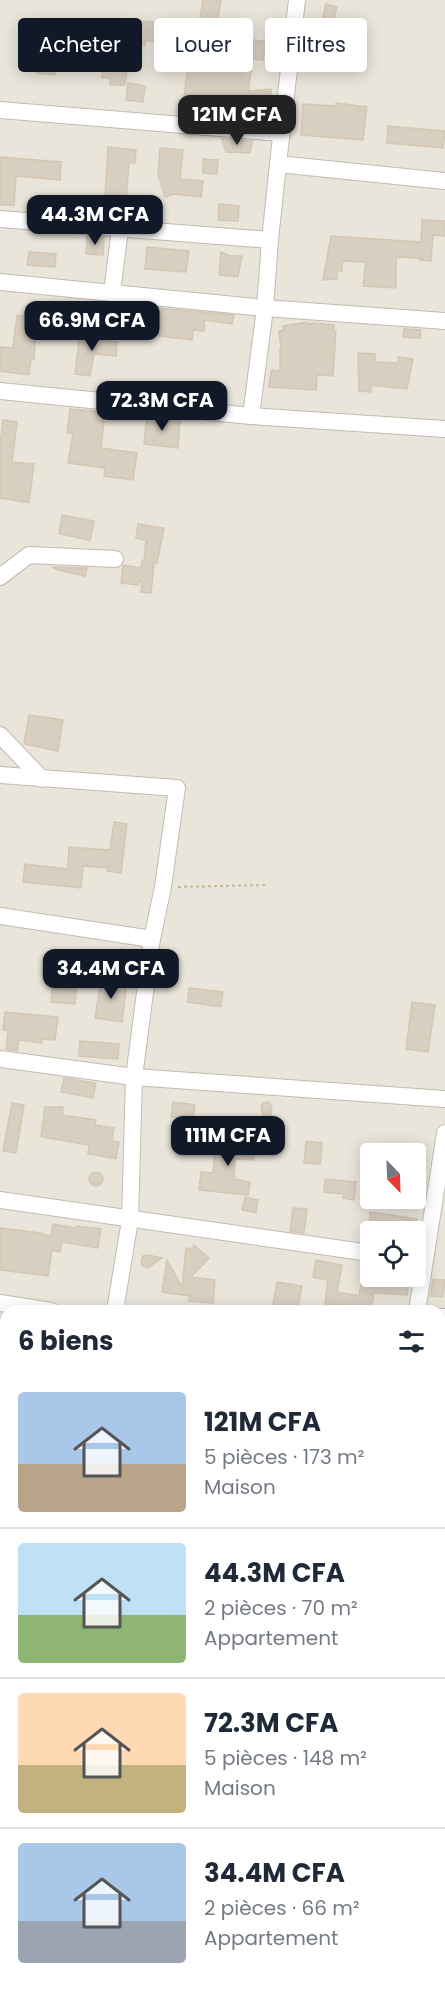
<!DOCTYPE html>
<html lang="fr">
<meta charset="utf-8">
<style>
:root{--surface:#fff;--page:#f2f2f3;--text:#1f2937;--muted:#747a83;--line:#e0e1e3;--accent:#111827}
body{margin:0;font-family:Poppins,sans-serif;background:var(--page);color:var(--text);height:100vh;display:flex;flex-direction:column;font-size:22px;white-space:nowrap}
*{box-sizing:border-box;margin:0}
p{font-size:20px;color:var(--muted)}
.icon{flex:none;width:33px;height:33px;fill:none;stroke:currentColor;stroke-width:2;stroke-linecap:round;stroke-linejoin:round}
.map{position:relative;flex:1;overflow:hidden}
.side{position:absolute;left:0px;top:1305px;width:446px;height:686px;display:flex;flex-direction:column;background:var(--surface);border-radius:18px 18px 0 0;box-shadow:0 3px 15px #0003}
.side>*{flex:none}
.banner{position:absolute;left:18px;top:18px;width:410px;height:54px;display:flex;gap:12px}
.needle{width:39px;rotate:157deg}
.tools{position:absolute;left:360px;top:1143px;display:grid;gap:12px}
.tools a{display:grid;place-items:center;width:66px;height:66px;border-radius:6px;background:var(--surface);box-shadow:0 3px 15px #0003;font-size:30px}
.price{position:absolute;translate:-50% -51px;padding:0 14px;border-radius:12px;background:var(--accent);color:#fff;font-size:20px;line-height:39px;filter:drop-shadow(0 2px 3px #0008)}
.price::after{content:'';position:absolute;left:50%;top:36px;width:18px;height:14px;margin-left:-9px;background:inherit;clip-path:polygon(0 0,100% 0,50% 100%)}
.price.current{background:#222;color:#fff}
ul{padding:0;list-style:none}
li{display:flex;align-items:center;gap:18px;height:150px;padding:0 18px}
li+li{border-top:2px solid var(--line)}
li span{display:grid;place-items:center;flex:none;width:168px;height:120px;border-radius:6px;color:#555}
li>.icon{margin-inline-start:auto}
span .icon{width:72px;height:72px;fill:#fffc;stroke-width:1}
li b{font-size:26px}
h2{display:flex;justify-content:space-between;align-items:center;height:72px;padding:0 18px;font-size:26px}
.pill{padding:0 21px;border-radius:6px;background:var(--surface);box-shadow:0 3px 15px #0003;font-size:21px;line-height:54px}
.pill.current{background:var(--accent);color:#fff}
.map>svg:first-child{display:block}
.residential{fill:#eae5da;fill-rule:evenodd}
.building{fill:#d8cfc1;stroke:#d3c7b4;stroke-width:1.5}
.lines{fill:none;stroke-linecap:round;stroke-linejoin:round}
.minor-casing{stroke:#c2bbae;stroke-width:18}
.path{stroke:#c4b79f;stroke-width:2;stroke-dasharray:3 3;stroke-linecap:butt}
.minor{stroke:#fff;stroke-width:16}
</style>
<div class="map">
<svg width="445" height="1990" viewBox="0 0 445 1990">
<rect width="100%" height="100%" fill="#f6f3ec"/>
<!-- residential -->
<path class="residential" d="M0,0h445v1990h-445zM370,1154h46v44h-46zM370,1232h46v44h-46zM6,1311h434v673h-434z"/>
<!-- building -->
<g class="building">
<polygon points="203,0 221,0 215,35 269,42 268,54 264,54 263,60 253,59 248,91 271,89 270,105 223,101 223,103 184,98 189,55 200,56 204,30 198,29"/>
<polygon points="326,4 337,7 326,47 317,45"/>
<polygon points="124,21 140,24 140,21 155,22 155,26 164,27 163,42 145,41 145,46 130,44 125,85 110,85 110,78 102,78 102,54 98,53 102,36 122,39"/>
<polygon points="39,26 69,26 64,44 59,44 55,75 36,73 37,53 40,53"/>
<polygon points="128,83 145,86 143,102 126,100"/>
<polygon points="336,103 367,107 363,140 301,135 303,104 336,106"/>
<polygon points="388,126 445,131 443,148 387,143"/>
<polygon points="222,139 252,141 250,153 226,152"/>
<polygon points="108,147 136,150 135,163 129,163 126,200 159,203 158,215 124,212 123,215 104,213"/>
<polygon points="160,148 183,150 180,179 203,181 201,197 173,194 165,197 158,174"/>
<polygon points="0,157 61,162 60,180 16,176 14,205 0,205"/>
<polygon points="203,159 218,160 217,174 203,173"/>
<polygon points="219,204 239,206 238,221 218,220"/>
<polygon points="422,220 445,221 445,236 433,235 431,261 420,260 420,258 396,257 396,288 363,286 366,262 342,261 342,271 337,271 337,279 323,280 331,236 421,242"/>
<polygon points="87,236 104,238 103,255 86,254"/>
<polygon points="147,247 189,251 186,272 145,269"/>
<polygon points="29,252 56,254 55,267 27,265"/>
<polygon points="221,252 230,256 242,256 238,277 219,275"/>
<polygon points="121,307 157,311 157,308 234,315 232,324 205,320 204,331 193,330 192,340 119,331"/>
<polygon points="52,313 88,316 86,333 36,329 34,359 31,359 29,375 0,371 0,347 13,348 17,315 49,319"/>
<polygon points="307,322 308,324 315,323 334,325 334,330 336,331 333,376 317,375 316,390 269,387 271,370 280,371 280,349 281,349 279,331 283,330 283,326"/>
<polygon points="404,329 421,330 420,338 403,337"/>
<polygon points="80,333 94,334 93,340 117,342 116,356 94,354 90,376 75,374"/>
<polygon points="358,353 375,354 375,362 398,363 398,357 413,359 407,389 371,385 371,392 359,391"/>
<polygon points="70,409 105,412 101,448 137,453 133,480 104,476 105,468 68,463 73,433 67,433"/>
<polygon points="147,416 180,419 178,448 144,444"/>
<polygon points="3,420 17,422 12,462 34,464 29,503 0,498 0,446"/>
<polygon points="62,515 94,521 90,540 59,534"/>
<polygon points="138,524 164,528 157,563 154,563 151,593 141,592 142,582 138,582 138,585 121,583 123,565 141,568 142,561 144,561 146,540 136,538"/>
<polygon points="52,567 87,568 85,576 58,570"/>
<polygon points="29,715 63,720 58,751 24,744"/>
<polygon points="114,822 127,824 121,873 107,871 108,868 83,866 81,888 23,882 25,864 68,869 69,847 110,850"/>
<polygon points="101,979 127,982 122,1022 95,1018"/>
<polygon points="52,988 76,989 75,1004 51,1002"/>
<polygon points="189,988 223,992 221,1007 188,1002"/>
<polygon points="412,1002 435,1005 428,1052 406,1049"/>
<polygon points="5,1012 58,1017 55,1040 43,1039 42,1043 19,1040 17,1051 6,1049 8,1031 3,1030"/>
<polygon points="80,1041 119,1044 118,1059 79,1056"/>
<polygon points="64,1078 96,1083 93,1098 61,1092"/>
<polygon points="173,1102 195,1105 193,1119 171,1117"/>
<polygon points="269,1102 272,1108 269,1124 275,1124 275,1141 252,1140 252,1124 265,1124 261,1106 263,1103"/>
<polygon points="12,1103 24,1105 16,1153 3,1151"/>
<polygon points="45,1107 63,1107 62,1115 96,1120 95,1125 114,1128 112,1141 119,1142 116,1159 88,1154 89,1145 41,1137"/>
<polygon points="216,1136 229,1138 228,1140 255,1142 254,1160 235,1159 234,1179 250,1182 248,1195 199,1190 201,1172 213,1173"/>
<polygon points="306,1141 322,1143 320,1164 304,1163"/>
<circle cx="96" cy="1179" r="7"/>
<polygon points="325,1179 356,1182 354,1200 343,1198 344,1194 324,1192"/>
<polygon points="245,1197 258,1200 256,1213 242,1210"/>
<polygon points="293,1208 307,1209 304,1233 290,1231"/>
<polygon points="370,1212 417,1219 415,1232 369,1225"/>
<polygon points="53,1224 76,1228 77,1226 101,1229 98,1248 62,1242 60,1252 52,1250 48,1276 0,1270 0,1228 41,1233 51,1237"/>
<polygon points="194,1245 209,1258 191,1277 215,1280 213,1303 189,1301 190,1296 162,1292 167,1260 182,1287 186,1248 193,1249"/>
<polygon points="147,1255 162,1258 148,1268 143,1266 141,1261 143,1256"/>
<polygon points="316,1260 342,1265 337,1292 359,1296 362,1279 385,1282 385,1276 398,1276 397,1284 408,1286 407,1295 374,1293 371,1310 334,1304 333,1311 324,1310 328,1280 313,1277"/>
<polygon points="433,1279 445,1280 443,1297 430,1296"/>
<polygon points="277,1282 302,1286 297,1311 272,1311"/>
</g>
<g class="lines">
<defs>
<g id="minor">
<polyline points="297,0 278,164 445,181"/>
<polyline points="0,110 281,133"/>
<polyline points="0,219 270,240 278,164"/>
<polyline points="0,282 265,308 445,321"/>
<polyline points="112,293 120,229"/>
<polyline points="0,391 251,416 445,429"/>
<polyline points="251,416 265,308 270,240"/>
<polyline points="0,577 29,555 115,559"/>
<polyline points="0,735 42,779"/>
<polyline points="0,775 177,788 163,887 152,939 134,1077 130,1220 115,1311"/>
<polyline points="0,916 152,939"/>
<polyline points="0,1059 134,1077 445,1099"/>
<polyline points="0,1200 370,1253"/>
<polyline points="0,1303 51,1311"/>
<polyline points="417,1311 445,1133"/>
<polyline points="440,1317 445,1317"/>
<polyline points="0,1423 6,1424"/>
<polyline points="440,1478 445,1479"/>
<polyline points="0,1539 6,1540"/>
<polyline points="0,1652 6,1653"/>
<polyline points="440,1696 445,1697"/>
<polyline points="0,1846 6,1847"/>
<polyline points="0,1963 6,1964"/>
<polyline points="189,1984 245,1990"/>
<polyline points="21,1990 22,1984"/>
<polyline points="319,1990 320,1984"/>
</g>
</defs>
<!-- minor casing -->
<use href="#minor" class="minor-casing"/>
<!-- path -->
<polyline class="path" points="178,887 265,885"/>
<!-- minor -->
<use href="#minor" class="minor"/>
</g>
</svg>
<div class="tools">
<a><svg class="needle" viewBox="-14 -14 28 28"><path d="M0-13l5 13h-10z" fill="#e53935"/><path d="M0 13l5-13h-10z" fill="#747a83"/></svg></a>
<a><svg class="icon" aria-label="locate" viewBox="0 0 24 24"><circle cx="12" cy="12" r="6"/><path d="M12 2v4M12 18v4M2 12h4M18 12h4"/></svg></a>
</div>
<b class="price current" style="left:237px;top:146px">121M CFA</b>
<b class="price" style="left:95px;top:246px">44.3M CFA</b>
<b class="price" style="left:92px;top:352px">66.9M CFA</b>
<b class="price" style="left:162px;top:432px">72.3M CFA</b>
<b class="price" style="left:111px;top:1000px">34.4M CFA</b>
<b class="price" style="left:228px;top:1167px">111M CFA</b>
<div class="banner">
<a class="pill current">Acheter</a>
<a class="pill">Louer</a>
<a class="pill">Filtres</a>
</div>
<section class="side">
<h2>6 biens<svg class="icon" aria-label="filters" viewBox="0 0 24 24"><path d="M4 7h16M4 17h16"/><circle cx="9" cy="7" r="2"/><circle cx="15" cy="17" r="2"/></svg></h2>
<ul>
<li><span style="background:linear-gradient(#a9c7e8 60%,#b9a48a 0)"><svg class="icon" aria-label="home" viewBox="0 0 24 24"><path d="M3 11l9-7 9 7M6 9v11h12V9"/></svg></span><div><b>121M CFA</b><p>5 pièces · 173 m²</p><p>Maison</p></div></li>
<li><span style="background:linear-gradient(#bfe0f5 60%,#8fb573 0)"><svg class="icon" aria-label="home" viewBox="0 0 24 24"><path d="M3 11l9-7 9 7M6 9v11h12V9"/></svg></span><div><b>44.3M CFA</b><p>2 pièces · 70 m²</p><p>Appartement</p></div></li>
<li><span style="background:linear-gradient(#ffd9b3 60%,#c2b280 0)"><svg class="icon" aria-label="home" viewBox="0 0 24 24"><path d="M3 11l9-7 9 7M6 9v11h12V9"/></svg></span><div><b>72.3M CFA</b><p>5 pièces · 148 m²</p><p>Maison</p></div></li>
<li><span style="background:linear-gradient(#a9c7e8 65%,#9aa5b1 0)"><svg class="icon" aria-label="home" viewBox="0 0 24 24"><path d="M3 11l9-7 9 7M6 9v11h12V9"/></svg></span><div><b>34.4M CFA</b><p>2 pièces · 66 m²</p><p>Appartement</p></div></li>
</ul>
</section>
</div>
